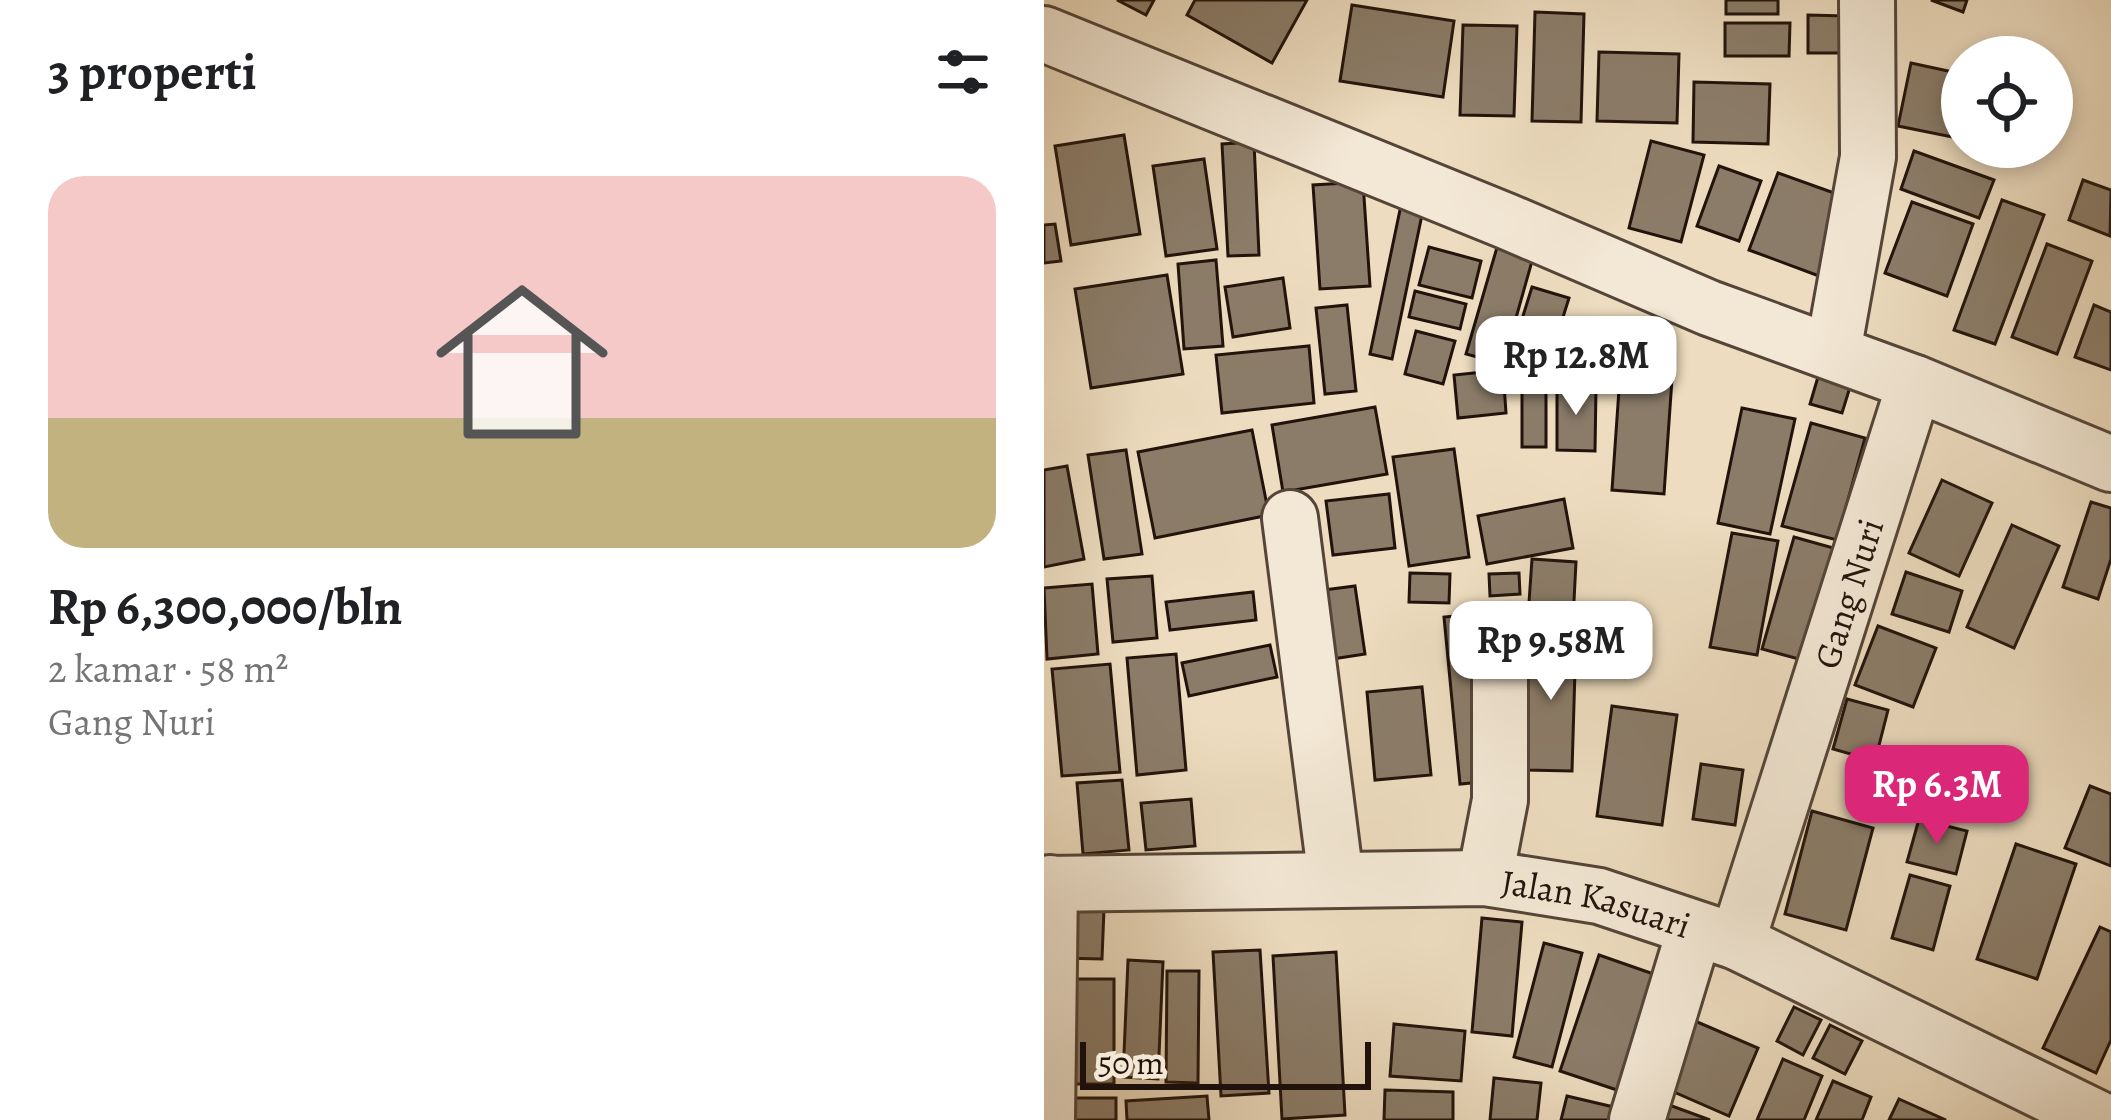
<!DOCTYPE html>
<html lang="id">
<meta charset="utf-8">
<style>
:root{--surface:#fff;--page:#f6f6f6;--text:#202124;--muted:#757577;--line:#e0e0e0;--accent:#db2777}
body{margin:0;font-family:Alegreya,serif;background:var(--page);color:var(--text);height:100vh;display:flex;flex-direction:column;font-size:45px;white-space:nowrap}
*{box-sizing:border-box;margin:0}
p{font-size:39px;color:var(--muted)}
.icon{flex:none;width:66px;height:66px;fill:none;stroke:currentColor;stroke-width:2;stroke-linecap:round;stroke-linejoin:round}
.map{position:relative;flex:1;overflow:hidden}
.drawer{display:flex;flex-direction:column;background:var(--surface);width:1044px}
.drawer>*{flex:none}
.fabs{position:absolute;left:897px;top:36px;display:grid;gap:24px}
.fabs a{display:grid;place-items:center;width:132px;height:132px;border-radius:50%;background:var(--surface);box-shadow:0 6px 18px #0003;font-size:60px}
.scale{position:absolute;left:36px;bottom:30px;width:291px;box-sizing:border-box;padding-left:12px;border:6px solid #21130b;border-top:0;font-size:33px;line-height:42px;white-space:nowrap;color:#21130b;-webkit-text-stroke:9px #f3e8d5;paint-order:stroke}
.price{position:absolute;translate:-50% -102px;padding:0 27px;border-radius:24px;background:#fff;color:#222;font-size:39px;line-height:78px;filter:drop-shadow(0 3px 6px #0008)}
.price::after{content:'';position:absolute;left:50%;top:72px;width:36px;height:27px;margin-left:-18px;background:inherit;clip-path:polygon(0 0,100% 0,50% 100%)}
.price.active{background:var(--accent);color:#fff}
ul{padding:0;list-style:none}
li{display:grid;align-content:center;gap:24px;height:636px;padding:0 48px}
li+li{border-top:3px solid var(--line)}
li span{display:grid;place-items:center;height:372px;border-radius:36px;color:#555}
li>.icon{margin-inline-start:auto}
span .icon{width:216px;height:216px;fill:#fffc;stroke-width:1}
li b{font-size:51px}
h2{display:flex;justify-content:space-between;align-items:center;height:144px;padding:0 48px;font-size:51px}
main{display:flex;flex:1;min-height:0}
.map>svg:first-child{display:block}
.building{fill:#8b7c69;stroke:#21130b;stroke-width:3}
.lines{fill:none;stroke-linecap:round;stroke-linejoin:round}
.minor-casing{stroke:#544538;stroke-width:60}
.minor{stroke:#f3e8d5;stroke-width:54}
.labels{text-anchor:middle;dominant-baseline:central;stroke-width:9;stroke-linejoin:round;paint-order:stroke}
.street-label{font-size:36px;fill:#21130b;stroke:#f3e8d5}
</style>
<main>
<section class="drawer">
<h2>3 properti<svg class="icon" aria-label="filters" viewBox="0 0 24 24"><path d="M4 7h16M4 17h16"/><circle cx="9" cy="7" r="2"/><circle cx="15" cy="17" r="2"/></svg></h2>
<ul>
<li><span style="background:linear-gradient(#f6c9c9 65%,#c2b280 0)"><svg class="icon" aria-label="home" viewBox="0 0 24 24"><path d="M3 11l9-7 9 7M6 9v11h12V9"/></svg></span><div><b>Rp 6,300,000/bln</b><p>2 kamar · 58 m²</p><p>Gang Nuri</p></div></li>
</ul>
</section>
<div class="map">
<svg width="1067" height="1120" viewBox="0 0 1067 1120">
<rect width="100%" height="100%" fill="#eddcbf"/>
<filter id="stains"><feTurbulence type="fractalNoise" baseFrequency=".00167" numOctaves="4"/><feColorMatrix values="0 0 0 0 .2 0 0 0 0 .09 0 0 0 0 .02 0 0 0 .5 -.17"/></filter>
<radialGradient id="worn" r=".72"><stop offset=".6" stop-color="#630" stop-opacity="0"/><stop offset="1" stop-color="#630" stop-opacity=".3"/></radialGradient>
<!-- building -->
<g class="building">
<polygon points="73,0 110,0 102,15"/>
<polygon points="151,0 263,0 228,63 143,15"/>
<rect x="682" y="0" width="52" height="14"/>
<polygon points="887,0 923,0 919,12"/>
<polygon points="308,5 410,21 399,97 296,81"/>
<polygon points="491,12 540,14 537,122 488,121"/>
<polygon points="764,15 801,16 801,53 764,53"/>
<polygon points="681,23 746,23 745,56 681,56"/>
<polygon points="419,25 473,26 470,116 416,115"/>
<polygon points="555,52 635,54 633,123 553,121"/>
<polygon points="867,63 918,74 918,139 854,126"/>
<polygon points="650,82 726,84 724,144 649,142"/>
<polygon points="80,135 96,234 27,245 11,146"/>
<polygon points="607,141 660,155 637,242 585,228"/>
<polygon points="210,142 215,255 184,256 178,144"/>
<polygon points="870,151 950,180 935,218 857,189"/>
<polygon points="160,159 173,249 122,256 109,166"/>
<polygon points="675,166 717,181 695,241 653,226"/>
<polygon points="734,173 804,198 775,276 705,250"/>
<polygon points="1039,180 1067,190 1066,236 1025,220"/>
<polygon points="319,182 326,286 276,289 269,185"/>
<polygon points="958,200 1000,215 951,344 910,330"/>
<polygon points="868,202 929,224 903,296 841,273"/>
<polygon points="357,205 379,210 348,359 326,354"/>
<polygon points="11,224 17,261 0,263 0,225"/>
<polygon points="456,237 492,247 459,364 422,354"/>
<polygon points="1003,244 1048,261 1013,354 968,337"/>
<polygon points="385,247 437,261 428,298 375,285"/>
<polygon points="172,260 179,346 140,349 134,264"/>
<polygon points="123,275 139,374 47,388 31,289"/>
<polygon points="239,278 246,328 189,337 181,287"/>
<polygon points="488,287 525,298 505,362 468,351"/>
<polygon points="371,291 422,304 416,329 365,317"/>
<polygon points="303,305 312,391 281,394 272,308"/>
<polygon points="1050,305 1067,312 1067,370 1031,357"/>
<polygon points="372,331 411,341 399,384 361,374"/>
<polygon points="265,346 270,403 178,413 172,355"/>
<polygon points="779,360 811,371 798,413 766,404"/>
<polygon points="459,370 462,413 414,418 410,375"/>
<polygon points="576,375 628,379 620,494 568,490"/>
<rect x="478" y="383" width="24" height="64"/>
<polygon points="513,386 552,387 551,451 513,450"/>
<polygon points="331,407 343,474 239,492 228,425"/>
<polygon points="698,408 751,419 726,534 674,523"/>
<polygon points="767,423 821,438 793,540 738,526"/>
<polygon points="208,430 225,515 111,538 94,452"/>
<polygon points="410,449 425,557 365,566 349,457"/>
<polygon points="82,450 98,554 60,559 44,455"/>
<polygon points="23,466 40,559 0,567 0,470"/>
<polygon points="898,480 948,503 915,576 865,553"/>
<polygon points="345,494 351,548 289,555 282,501"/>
<polygon points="520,499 529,548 443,564 434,516"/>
<polygon points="1047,502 1067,508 1067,559 1054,599 1019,587"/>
<polygon points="968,525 1015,546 970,648 923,627"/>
<polygon points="688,533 734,541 713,655 666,647"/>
<polygon points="750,537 793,549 762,661 718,649"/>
<polygon points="488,559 532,562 529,620 484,617"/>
<polygon points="862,572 918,591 905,632 848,614"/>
<polygon points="366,573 406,574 405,603 365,602"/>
<polygon points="475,573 476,594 446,596 445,574"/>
<polygon points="108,576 113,638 69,642 63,579"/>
<polygon points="48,584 54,654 3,659 0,588"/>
<polygon points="311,586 321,654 282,660 272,591"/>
<polygon points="209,592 212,620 126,630 122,602"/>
<polygon points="433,614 449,781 416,784 400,617"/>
<polygon points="834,626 892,648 869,707 811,685"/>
<polygon points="486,635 532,637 528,771 481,770"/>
<polygon points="226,645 233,677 145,696 138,663"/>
<polygon points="132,654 142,770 93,775 83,658"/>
<polygon points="66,664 76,772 18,776 8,669"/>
<polygon points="378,687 387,775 331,780 323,692"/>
<polygon points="803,699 844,710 831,761 789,749"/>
<polygon points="568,706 633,715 618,825 553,816"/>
<polygon points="657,764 699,770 691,825 649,819"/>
<polygon points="78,780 85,850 39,854 33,783"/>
<polygon points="1046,786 1067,794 1067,866 1021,848"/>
<polygon points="147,799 151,846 102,850 97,803"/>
<polygon points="768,811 829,828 802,930 741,914"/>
<polygon points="875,819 923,831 912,874 863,862"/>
<polygon points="972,844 1032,864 993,979 933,959"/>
<polygon points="866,875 906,886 889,950 848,938"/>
<polygon points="16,907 60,909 58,959 15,958"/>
<polygon points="438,918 478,922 468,1036 428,1032"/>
<polygon points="1056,927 1067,932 1067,1040 1052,1073 999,1048"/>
<polygon points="500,943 538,953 508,1067 470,1057"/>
<polygon points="216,950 225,1093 177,1096 169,952"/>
<polygon points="292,952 301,1115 238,1119 229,956"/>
<polygon points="555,955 621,978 582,1093 516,1071"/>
<polygon points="84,960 119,962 114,1079 79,1077"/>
<polygon points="123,971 155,971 154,1083 122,1082"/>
<polygon points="29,979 70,979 70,1084 28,1084"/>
<polygon points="750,1007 777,1020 759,1055 733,1041"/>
<polygon points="644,1018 714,1048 685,1116 614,1085"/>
<polygon points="350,1024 421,1031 417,1081 346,1076"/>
<polygon points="786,1025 818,1041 801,1074 769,1058"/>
<polygon points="739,1059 778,1076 760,1120 713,1120"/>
<polygon points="450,1078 497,1083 493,1120 446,1120"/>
<polygon points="789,1081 827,1097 818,1120 772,1120"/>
<polygon points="341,1090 409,1092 409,1120 340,1120"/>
<polygon points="163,1096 165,1120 83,1120 82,1101"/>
<polygon points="523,1096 578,1109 576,1120 517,1120"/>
<rect x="10" y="1098" width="62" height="22"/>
<polygon points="606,1098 666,1120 599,1120"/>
<polygon points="855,1099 902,1120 845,1120"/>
</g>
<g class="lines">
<defs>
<g id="minor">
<polyline points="0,34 462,221 665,308 871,383 1067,464"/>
<polyline points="789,352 824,157 823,0"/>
<polyline points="246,518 292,880"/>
<polyline points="441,878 456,800 456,641"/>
<path id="s1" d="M0,884l441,-6 114,18 138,46 364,178"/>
<path id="s2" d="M693,942l178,-559"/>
<polyline points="3,1120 6,883"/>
<polyline points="593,1120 651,929"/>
</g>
</defs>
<!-- minor casing -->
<use href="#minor" class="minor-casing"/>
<!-- minor -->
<use href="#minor" class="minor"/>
</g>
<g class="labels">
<!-- street labels -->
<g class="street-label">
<text stroke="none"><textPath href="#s2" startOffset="366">Gang Nuri</textPath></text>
<text stroke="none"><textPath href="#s1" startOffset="555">Jalan Kasuari</textPath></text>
</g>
</g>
<rect width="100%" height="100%" filter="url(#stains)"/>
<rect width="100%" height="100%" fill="url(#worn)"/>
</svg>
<div class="fabs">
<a><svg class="icon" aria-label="locate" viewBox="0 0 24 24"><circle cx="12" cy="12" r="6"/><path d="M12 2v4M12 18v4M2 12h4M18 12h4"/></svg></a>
</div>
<div class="scale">50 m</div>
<b class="price" style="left:532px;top:418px">Rp 12.8M</b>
<b class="price" style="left:507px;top:703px">Rp 9.58M</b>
<b class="price active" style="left:893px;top:847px">Rp 6.3M</b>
</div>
</main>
